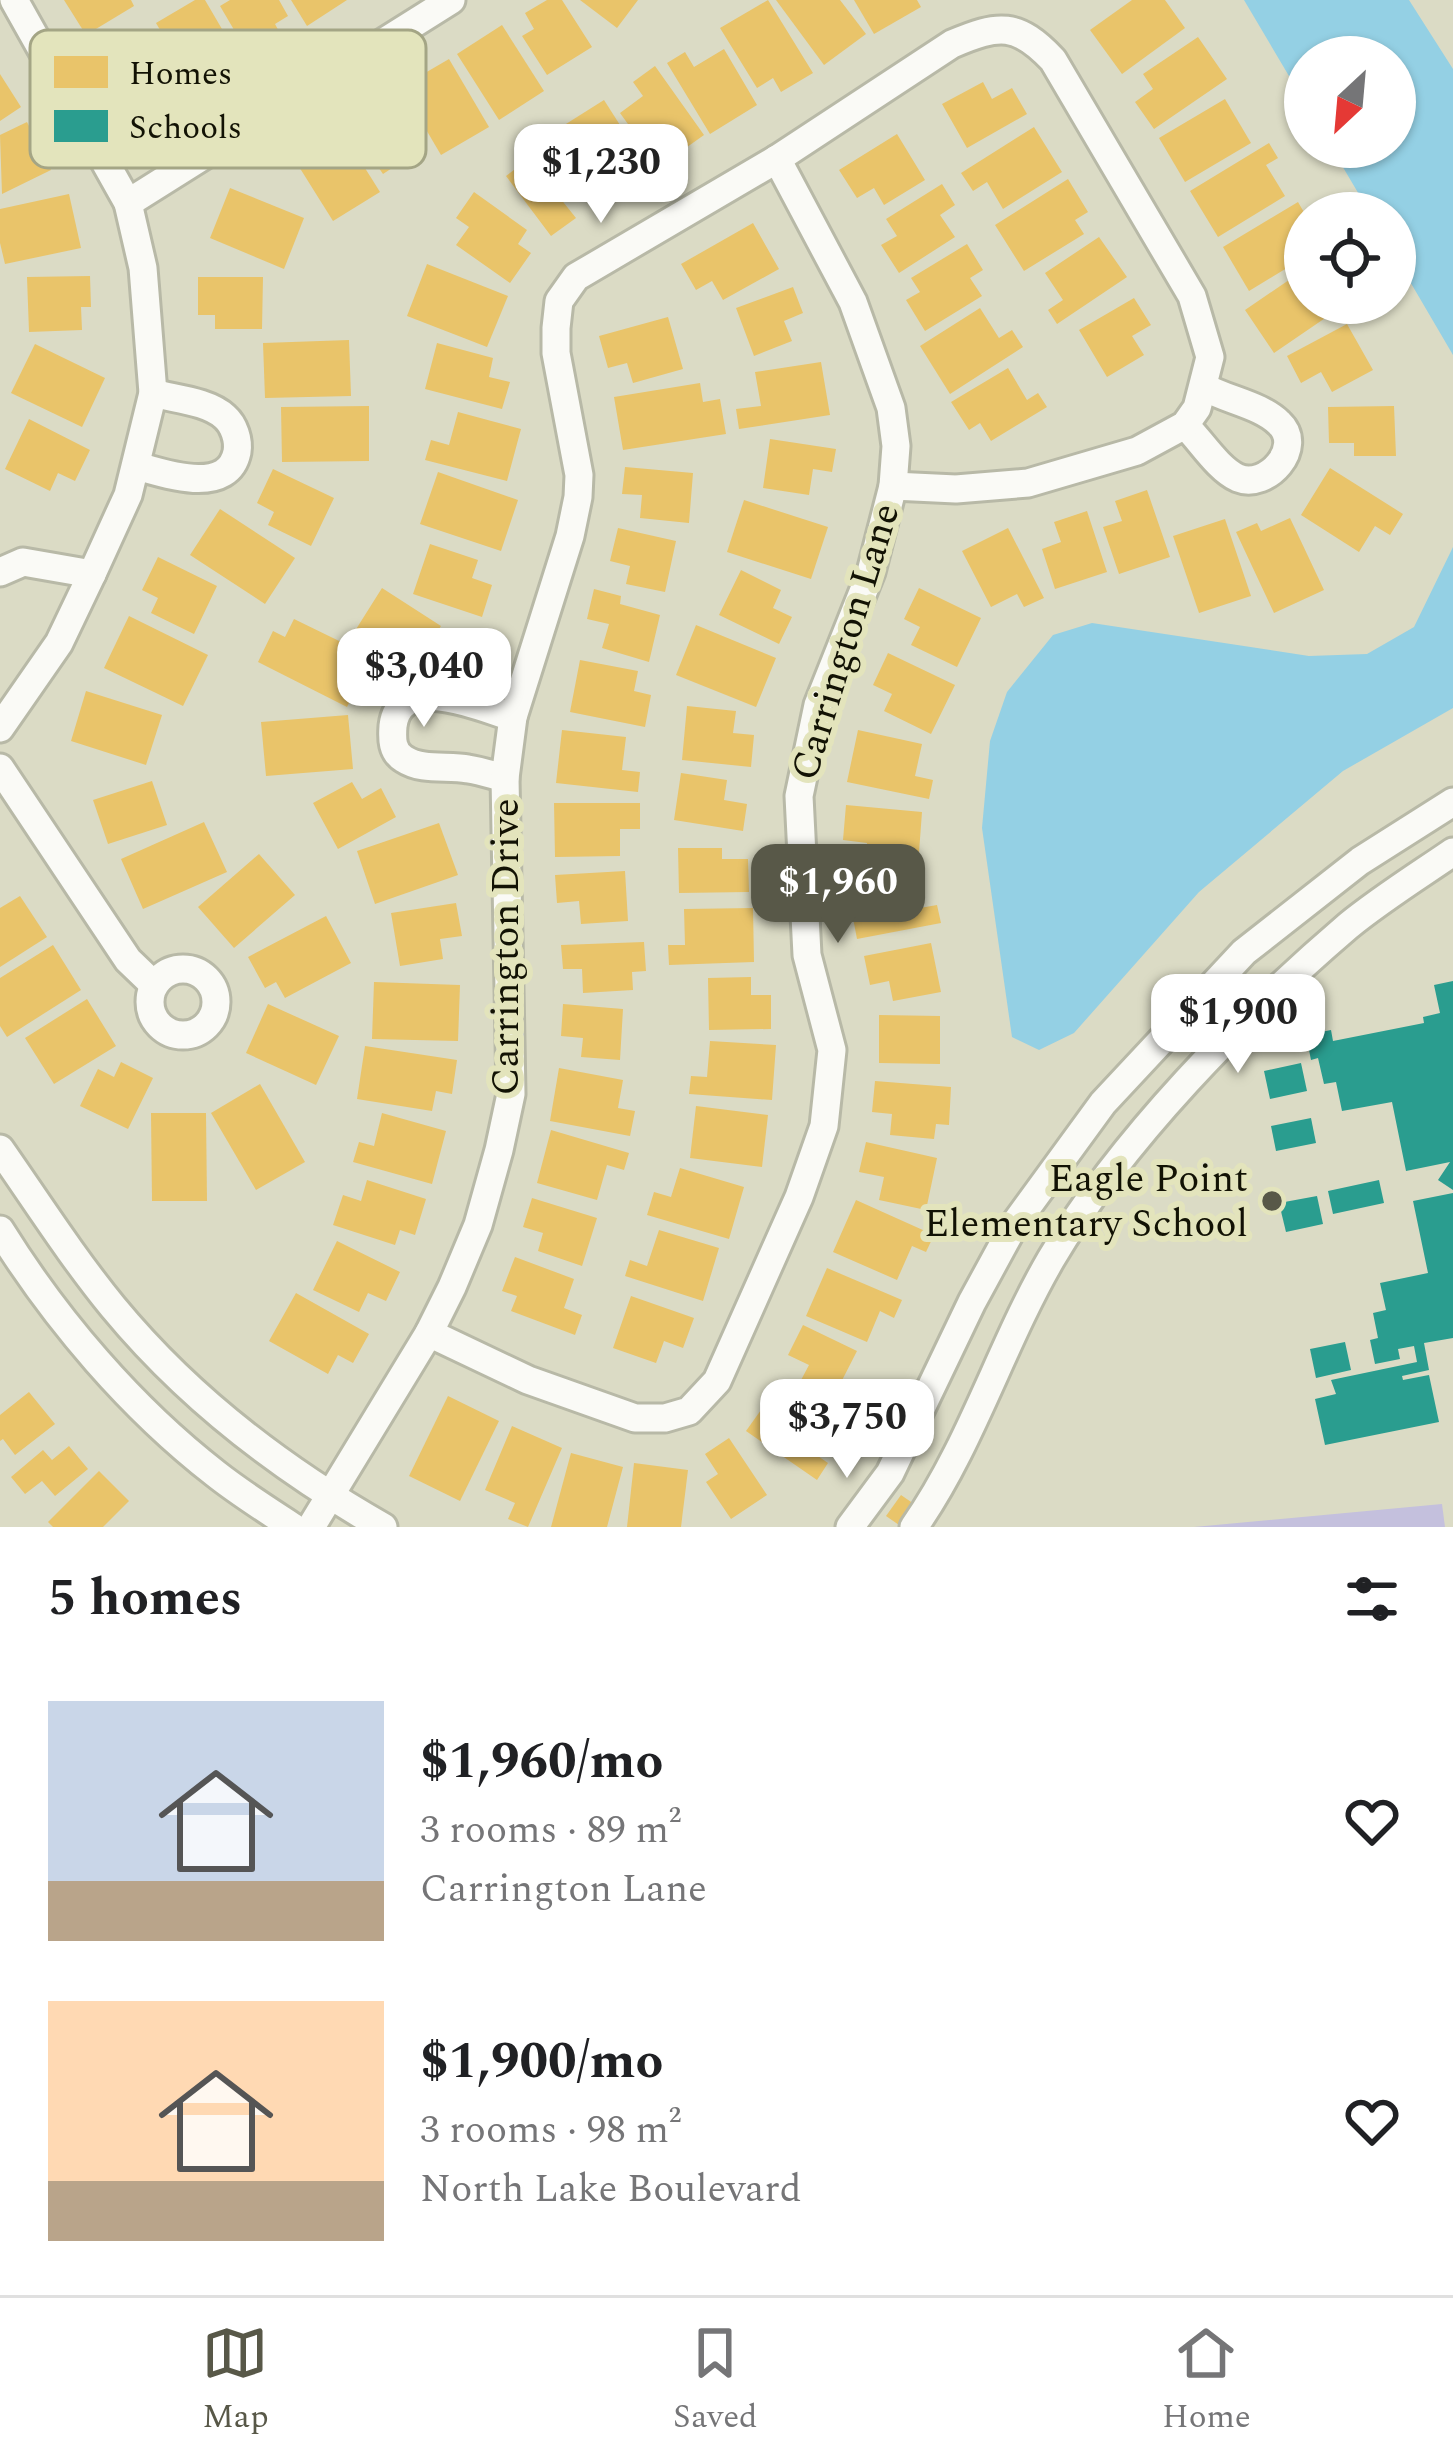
<!DOCTYPE html>
<meta charset="utf-8">
<style>
:root{--surface:#fff;--page:#f6f6f6;--text:#202124;--muted:#757577;--line:#e0e0e0;--accent:#585848}
body{margin:0;font-family:Spectral,serif;background:var(--page);color:var(--text);height:100vh;display:flex;flex-direction:column;font-size:45px;white-space:nowrap}
*{box-sizing:border-box;margin:0}
p{font-size:39px;color:var(--muted)}
.icon{flex:none;width:66px;height:66px;fill:none;stroke:currentColor;stroke-width:2;stroke-linecap:round;stroke-linejoin:round}
.map{position:relative;height:1527px;overflow:hidden}
.details{display:flex;flex-direction:column;background:var(--surface);flex:1}
.details>*{flex:none}
.needle{width:78px;rotate:206deg}
.tools{position:absolute;left:1284px;top:36px;display:grid;gap:24px}
.tools a{display:grid;place-items:center;width:132px;height:132px;border-radius:50%;background:var(--surface);box-shadow:0 3px 9px #0004;font-size:60px}
.price{position:absolute;translate:-50% -102px;padding:0 27px;border-radius:24px;background:#fff;color:#222;font-size:39px;line-height:78px;filter:drop-shadow(0 3px 6px #0008)}
.price::after{content:'';position:absolute;left:50%;top:72px;width:36px;height:27px;margin-left:-18px;background:inherit;clip-path:polygon(0 0,100% 0,50% 100%)}
.price.current{background:var(--accent);color:#fff}
ul{padding:0;list-style:none}
li{display:flex;align-items:center;gap:36px;height:300px;padding:0 48px}
li span{display:grid;place-items:center;flex:none;width:336px;height:240px;border-radius:0px;color:#555}
li>.icon{margin-inline-start:auto}
span .icon{width:144px;height:144px;fill:#fffc;stroke-width:1}
li b{font-size:51px}
h2{display:flex;justify-content:space-between;align-items:center;height:144px;padding:0 48px;font-size:51px}
.menu{display:flex;justify-content:space-around;align-items:center;height:168px;border-top:3px solid var(--line);background:var(--surface);font-size:33px;color:var(--muted)}
.menu a{display:grid;justify-items:center;gap:6px}
.menu .current{color:var(--accent)}
.map>svg:first-child{display:block}
.green{fill:#c4c0dd}
.water{fill:#94d0e4}
.homes{fill:#e9c46a}
.schools{fill:#2a9d8f}
.lines{fill:none;stroke-linecap:round;stroke-linejoin:round}
.street-casing{stroke:#b8b9a7;stroke-width:33}
.street{stroke:#fafaf6;stroke-width:27}
.poi-dot{fill:#585848;stroke:#e3e4bc;stroke-width:4.5}
.labels{text-anchor:middle;dominant-baseline:central;stroke-width:12;stroke-linejoin:round;paint-order:stroke}
.street-label{font-size:39px;fill:#121204;stroke:#e3e4bc}
.poi-label{font-size:39px;fill:#121204;stroke:#e3e4bc;text-anchor:end}
.key{fill:#e3e4bc;stroke:#a4a585;stroke-width:3}
.key-label{font-size:33px;fill:#121204}
</style>
<div class="map">
<svg width="1453" height="1527" viewBox="0 0 1453 1527">
<rect width="100%" height="100%" fill="#dbdbc5"/>
<!-- green -->
<polygon class="green" points="1442,1504 1445,1527 1194,1527"/>
<!-- water -->
<g class="water">
<polygon points="1244,0 1409,0 1453,69 1453,355 1395,256 1395,213 1370,213 1331,147 1395,147 1395,57 1305,57 1305,103"/>
<polygon points="1453,547 1453,708 1343,771 1199,892 1074,1033 1039,1050 1012,1037 982,828 990,741 1007,692 1053,635 1092,623 1309,656 1367,654 1414,627"/>
</g>
<!-- homes -->
<g class="homes">
<polygon points="64,0 131,0 134,6 86,35"/>
<polygon points="195,0 205,0 243,65 197,93 156,23"/>
<polygon points="230,0 279,0 288,16 275,24 283,39 250,57 220,6"/>
<polygon points="291,0 347,0 307,26"/>
<polygon points="547,0 562,0 592,47 547,75 522,36 534,29 525,13"/>
<polygon points="580,0 638,0 617,28"/>
<polygon points="768,0 813,73 781,92 773,78 757,88 720,28"/>
<polygon points="776,0 840,0 866,34 824,65"/>
<polygon points="854,0 917,0 921,7 874,34"/>
<polygon points="1132,0 1165,0 1185,28 1122,74 1090,30"/>
<polygon points="502,25 544,91 499,120 457,54"/>
<polygon points="1198,37 1227,79 1154,129 1135,102 1153,89 1143,74"/>
<polygon points="724,49 757,105 710,134 667,63 685,52 694,67"/>
<polygon points="449,59 489,127 441,155 401,87"/>
<polygon points="655,66 704,135 659,167 620,113 643,96 633,82"/>
<polygon points="0,74 21,107 0,121"/>
<polygon points="983,82 992,99 1012,88 1027,114 967,148 942,104"/>
<polygon points="391,93 427,145 383,174 348,123"/>
<polygon points="1225,99 1251,143 1185,182 1159,138"/>
<polygon points="604,100 650,172 604,201 558,129"/>
<polygon points="27,122 51,170 2,194 0,135"/>
<polygon points="338,125 380,192 333,221 291,154"/>
<polygon points="1034,127 1062,172 1003,209 987,182 973,191 961,173"/>
<polygon points="897,134 925,180 884,205 874,188 857,198 839,170"/>
<polygon points="550,142 581,181 560,198 576,218 551,236 506,176"/>
<polygon points="1269,143 1278,158 1266,165 1285,196 1218,237 1190,191"/>
<polygon points="1068,179 1088,212 1075,220 1084,234 1024,271 995,225"/>
<polygon points="942,184 955,205 940,215 955,237 899,273 881,245 897,236 886,219"/>
<polygon points="230,188 304,218 284,269 210,238"/>
<polygon points="474,192 527,230 518,244 531,253 510,283 456,245 469,227 456,218"/>
<polygon points="69,194 81,248 5,264 0,243 0,209"/>
<polygon points="1298,202 1305,214 1305,257 1249,291 1223,247"/>
<polygon points="753,223 779,269 723,300 712,281 696,290 681,264"/>
<polygon points="1099,237 1127,277 1057,324 1048,310 1063,300 1045,273"/>
<polygon points="967,244 983,270 970,278 982,296 925,331 906,300 920,292 911,278"/>
<polygon points="427,264 508,296 487,347 407,316"/>
<polygon points="1305,269 1305,303 1328,303 1334,312 1274,353 1245,310"/>
<polygon points="90,276 91,307 81,307 82,330 29,332 27,277"/>
<polygon points="198,277 263,277 262,329 215,329 215,315 198,315"/>
<polygon points="793,287 803,313 784,321 792,341 754,356 736,308"/>
<polygon points="1134,298 1151,325 1132,336 1144,355 1107,377 1079,330"/>
<polygon points="980,308 999,338 1012,330 1023,347 950,394 920,346"/>
<polygon points="668,317 683,369 633,383 627,363 608,368 599,336"/>
<polygon points="1347,324 1373,370 1332,392 1321,372 1301,383 1287,356"/>
<polygon points="349,340 351,396 265,398 263,343"/>
<polygon points="437,343 493,358 489,377 510,382 502,409 425,389"/>
<polygon points="35,344 105,378 82,427 11,393"/>
<polygon points="821,362 830,415 739,429 736,409 761,406 755,372"/>
<polygon points="1008,368 1027,400 1038,393 1047,407 991,441 980,423 969,430 951,402"/>
<polygon points="700,383 703,402 720,399 726,434 623,450 614,397"/>
<polygon points="369,406 369,461 282,462 281,407"/>
<polygon points="1394,406 1396,456 1354,456 1354,443 1329,443 1328,407"/>
<polygon points="458,412 521,429 507,481 425,460 431,440 449,445"/>
<polygon points="29,419 90,450 75,481 58,473 50,491 5,469"/>
<polygon points="770,439 836,449 832,472 813,469 809,495 763,488"/>
<polygon points="625,467 693,473 689,523 640,518 642,495 622,494"/>
<polygon points="1330,468 1403,514 1390,535 1375,526 1359,552 1301,515"/>
<polygon points="273,469 334,498 311,546 268,525 274,512 257,503"/>
<polygon points="438,472 518,500 501,551 420,524"/>
<polygon points="1147,490 1170,557 1119,574 1103,527 1122,521 1115,501"/>
<polygon points="744,500 828,527 811,579 727,552"/>
<polygon points="220,509 295,558 265,604 190,555"/>
<polygon points="1087,511 1107,572 1055,589 1042,549 1061,542 1054,522"/>
<polygon points="1290,518 1324,590 1274,613 1236,532 1257,523 1261,531"/>
<polygon points="1225,519 1251,596 1199,613 1173,536"/>
<polygon points="618,528 676,541 665,592 626,584 630,566 610,561"/>
<polygon points="1008,528 1044,598 1024,607 1017,594 991,607 962,551"/>
<polygon points="430,544 478,560 472,578 492,585 482,617 413,594"/>
<polygon points="158,557 217,586 194,634 151,613 158,598 142,590"/>
<polygon points="741,570 781,590 773,608 792,617 779,644 719,615"/>
<polygon points="382,588 441,626 422,655 406,645 395,661 353,634"/>
<polygon points="919,588 981,618 957,667 911,645 920,627 904,619"/>
<polygon points="594,589 621,596 620,604 660,615 649,662 602,648 609,624 587,619"/>
<polygon points="129,616 208,655 183,706 104,668"/>
<polygon points="294,619 372,657 347,707 258,662 273,631 285,637"/>
<polygon points="696,625 776,658 756,707 676,675"/>
<polygon points="888,653 955,685 931,734 884,711 892,694 873,685"/>
<polygon points="580,660 638,671 634,691 651,695 645,727 570,712"/>
<polygon points="86,691 162,715 146,765 71,741"/>
<polygon points="687,706 736,711 733,733 754,735 751,767 682,760"/>
<polygon points="348,715 353,769 266,776 261,722"/>
<polygon points="562,730 626,737 622,770 640,772 638,792 556,783"/>
<polygon points="858,730 922,744 915,776 933,780 929,799 847,782"/>
<polygon points="681,773 727,780 724,800 747,804 743,831 674,820"/>
<polygon points="152,781 167,825 108,844 93,800"/>
<polygon points="352,782 362,799 381,788 396,817 338,849 313,803"/>
<polygon points="554,803 640,803 640,829 620,829 620,856 555,857"/>
<polygon points="846,805 922,812 918,866 865,861 867,843 843,840"/>
<polygon points="204,822 227,872 143,909 121,859"/>
<polygon points="439,823 458,875 375,904 357,851"/>
<polygon points="678,848 722,848 722,859 748,859 749,892 679,893"/>
<polygon points="259,854 295,895 234,948 198,907"/>
<polygon points="625,871 628,921 581,924 579,901 557,903 555,875"/>
<polygon points="914,874 920,908 937,905 941,923 857,939 847,886"/>
<polygon points="20,896 47,937 0,967 0,908"/>
<polygon points="456,903 462,936 440,939 443,959 400,966 391,913"/>
<polygon points="753,908 754,962 669,965 668,945 685,945 684,909"/>
<polygon points="326,916 351,963 285,998 276,982 265,988 248,957"/>
<polygon points="644,942 646,971 632,972 633,990 583,993 582,969 563,969 561,945"/>
<polygon points="931,943 941,992 893,1001 889,981 870,985 864,956"/>
<polygon points="53,945 81,990 7,1037 0,1026 0,978"/>
<polygon points="751,977 751,995 771,995 771,1029 709,1030 708,978"/>
<polygon points="374,982 460,985 458,1041 372,1039"/>
<polygon points="87,999 116,1046 54,1084 25,1038"/>
<polygon points="268,1004 339,1036 316,1085 246,1053"/>
<polygon points="563,1004 623,1009 620,1060 581,1057 583,1038 561,1036"/>
<polygon points="879,1015 940,1016 940,1064 879,1063"/>
<polygon points="710,1041 776,1045 772,1100 689,1094 691,1076 707,1077"/>
<polygon points="365,1046 457,1060 452,1094 436,1091 432,1111 357,1099"/>
<polygon points="121,1062 153,1078 128,1129 80,1106 98,1069 114,1077"/>
<polygon points="559,1068 623,1080 618,1108 635,1111 630,1136 550,1121"/>
<polygon points="875,1081 951,1087 949,1125 936,1124 934,1139 890,1135 892,1114 872,1112"/>
<polygon points="260,1084 305,1162 256,1190 211,1113"/>
<polygon points="696,1106 768,1115 762,1167 690,1158"/>
<polygon points="151,1113 206,1113 207,1201 152,1201"/>
<polygon points="382,1113 446,1131 432,1184 353,1162 359,1142 374,1146"/>
<polygon points="551,1130 629,1153 624,1170 607,1165 597,1200 537,1183"/>
<polygon points="866,1142 937,1158 926,1210 879,1200 884,1177 859,1172"/>
<polygon points="680,1168 744,1187 729,1239 647,1215 654,1192 671,1197"/>
<polygon points="367,1180 426,1199 415,1235 400,1230 395,1245 333,1225 343,1195 361,1201"/>
<polygon points="532,1198 597,1218 582,1266 538,1251 543,1233 523,1227"/>
<polygon points="856,1200 934,1235 926,1252 912,1246 897,1280 833,1252"/>
<polygon points="659,1230 719,1248 703,1301 625,1276 630,1260 647,1266"/>
<polygon points="337,1241 400,1272 386,1301 368,1293 359,1312 313,1290"/>
<polygon points="515,1257 574,1279 564,1308 582,1315 575,1335 511,1311 517,1296 502,1291"/>
<polygon points="827,1268 902,1300 894,1318 880,1311 867,1342 806,1316"/>
<polygon points="296,1293 369,1334 353,1363 338,1355 328,1374 269,1341"/>
<polygon points="631,1296 694,1318 683,1348 664,1341 656,1363 613,1348"/>
<polygon points="803,1325 857,1351 833,1398 800,1382 809,1365 788,1355"/>
<polygon points="778,1386 835,1425 815,1454 828,1463 817,1480 746,1431"/>
<polygon points="29,1392 55,1424 15,1455 3,1439 0,1441 0,1415"/>
<polygon points="448,1396 499,1421 460,1501 409,1476"/>
<polygon points="512,1426 562,1448 528,1527 508,1519 515,1503 485,1490"/>
<polygon points="729,1438 767,1495 731,1519 706,1482 718,1474 705,1454"/>
<polygon points="69,1446 88,1469 55,1496 42,1481 25,1494 11,1477 43,1450 52,1460"/>
<polygon points="571,1453 623,1467 607,1527 551,1527"/>
<polygon points="634,1463 688,1470 681,1527 627,1527"/>
<polygon points="99,1471 129,1501 103,1527 53,1527 48,1522"/>
<polygon points="901,1495 914,1504 899,1525 886,1516"/>
</g>
<!-- schools -->
<g class="schools">
<polygon points="1453,981 1453,1190 1438,1180 1450,1162 1406,1171 1392,1102 1342,1111 1336,1082 1324,1084 1318,1058 1311,1060 1306,1035 1331,1030 1333,1041 1424,1023 1423,1017 1440,1013 1434,985"/>
<polygon points="1301,1063 1307,1091 1270,1099 1264,1071"/>
<polygon points="1311,1118 1316,1143 1276,1151 1271,1126"/>
<polygon points="1379,1180 1384,1203 1333,1214 1328,1191"/>
<polygon points="1453,1193 1453,1338 1424,1343 1429,1370 1402,1376 1403,1380 1429,1375 1439,1422 1325,1445 1315,1399 1336,1394 1331,1380 1417,1362 1414,1346 1398,1349 1400,1359 1375,1364 1370,1340 1378,1338 1373,1313 1386,1310 1380,1283 1428,1273 1413,1201"/>
<polygon points="1317,1196 1323,1224 1286,1232 1279,1203"/>
<polygon points="1345,1342 1351,1370 1316,1378 1310,1349"/>
</g>
<g class="lines">
<defs>
<g id="street">
<polyline points="128,203 451,0"/>
<path d="M1185,425c16,16 33,44 53,53 29,12 67,-31 41,-55 -18,-18 -52,-23 -75,-36"/>
<path d="M137,466c28,8 91,30 100,-14 2,-12 -3,-27 -12,-35 -17,-16 -51,-18 -72,-24"/>
<polyline points="0,572 23,562 92,574"/>
<polyline points="0,728 59,643 92,574 128,495 153,393 143,268 128,203 14,0"/>
<polyline points="0,768 128,960 154,985"/>
<path d="M505,778c-12,-3 -24,-7 -37,-9 -20,-4 -46,2 -64,-10 -12,-7 -12,-20 -11,-33 7,-55 88,-18 120,-9"/>
<circle cx="183" cy="1002" r="33"/>
<path d="M0,1149c37,53 72,108 113,158 75,91 168,162 270,220"/>
<path d="M0,1230c56,90 131,178 216,244 24,19 51,36 77,53"/>
<polyline points="429,1333 528,1380 635,1418 665,1418 689,1411 717,1381 799,1197 824,1126 832,1050 807,955 799,796 818,705 871,572 893,486 896,446 891,408 853,302 777,159"/>
<path d="M311,1527l118,-194 23,-46 26,-62 21,-75 12,-56 -6,-316 8,-61 57,-181 8,-39 1,-22 -23,-122v-25l3,-27 17,-24 201,-118 175,-115c47,-20 65,-22 101,16l139,236 18,61 -13,51 -12,17 -48,26 -109,32 -72,6 -63,-3"/>
<polyline points="850,1527 890,1473 972,1302 1014,1225 1103,1103 1244,952 1360,861 1453,802"/>
<path d="M914,1527c57,-81 87,-182 137,-268 70,-119 193,-244 297,-333 33,-27 70,-50 105,-74"/>
</g>
</defs>
<!-- street casing -->
<use href="#street" class="street-casing"/>
<!-- street -->
<use href="#street" class="street"/>
</g>
<!-- markers -->
<circle class="poi-dot" cx="1272" cy="1201" r="12"/>
<g class="labels">
<!-- street labels -->
<g class="street-label">
<text transform="translate(846 642) rotate(-73)">Carrington Lane</text>
<text transform="translate(506 947) rotate(-90)">Carrington Drive</text>
</g>
<!-- poi labels -->
<g class="poi-label">
<text x="1248" y="1179">Eagle Point<tspan x="1248" dy="45">Elementary School</tspan></text>
</g>
</g>
<!-- legend -->
<rect x="30" y="30" width="396" height="138" rx="18" class="key"/>
<rect x="54" y="56" width="54" height="32" fill="#e9c46a"/>
<rect x="54" y="110" width="54" height="32" fill="#2a9d8f"/>
<g class="key-label">
<text x="129" y="84">Homes</text>
<text x="129" y="138">Schools</text>
</g>
</svg>
<div class="tools">
<a><svg class="needle" viewBox="-14 -14 28 28"><path d="M0-13l5 13h-10z" fill="#e53935"/><path d="M0 13l5-13h-10z" fill="#757577"/></svg></a>
<a><svg class="icon" aria-label="locate" viewBox="0 0 24 24"><circle cx="12" cy="12" r="6"/><path d="M12 2v4M12 18v4M2 12h4M18 12h4"/></svg></a>
</div>
<b class="price" style="left:601px;top:226px">$1,230</b>
<b class="price" style="left:424px;top:730px">$3,040</b>
<b class="price current" style="left:838px;top:946px">$1,960</b>
<b class="price" style="left:1238px;top:1076px">$1,900</b>
<b class="price" style="left:847px;top:1481px">$3,750</b>
</div>
<section class="details">
<h2>5 homes<svg class="icon" aria-label="filters" viewBox="0 0 24 24"><path d="M4 7h16M4 17h16"/><circle cx="9" cy="7" r="2"/><circle cx="15" cy="17" r="2"/></svg></h2>
<ul>
<li><span style="background:linear-gradient(#c9d6e8 75%,#b9a48a 0)"><svg class="icon" aria-label="home" viewBox="0 0 24 24"><path d="M3 11l9-7 9 7M6 9v11h12V9"/></svg></span><div><b>$1,960/mo</b><p>3 rooms · 89 m²</p><p>Carrington Lane</p></div><svg class="icon" aria-label="heart" viewBox="0 0 24 24"><path d="M12 20l-8-8c-3-5 5-10 8-4 3-6 11-1 8 4z"/></svg></li>
<li><span style="background:linear-gradient(#ffd9b3 75%,#b9a48a 0)"><svg class="icon" aria-label="home" viewBox="0 0 24 24"><path d="M3 11l9-7 9 7M6 9v11h12V9"/></svg></span><div><b>$1,900/mo</b><p>3 rooms · 98 m²</p><p>North Lake Boulevard</p></div><svg class="icon" aria-label="heart" viewBox="0 0 24 24"><path d="M12 20l-8-8c-3-5 5-10 8-4 3-6 11-1 8 4z"/></svg></li>
</ul>
</section>
<nav class="menu">
<a class="current"><svg class="icon" aria-label="map" viewBox="0 0 24 24"><path d="M3 6l6-2 6 2 6-2v14l-6 2-6-2-6 2zM9 4v14M15 6v14"/></svg>Map</a>
<a><svg class="icon" aria-label="saved" viewBox="0 0 24 24"><path d="M7 4h10v16l-5-4-5 4z"/></svg>Saved</a>
<a><svg class="icon" aria-label="home" viewBox="0 0 24 24"><path d="M3 11l9-7 9 7M6 9v11h12V9"/></svg>Home</a>
</nav>
